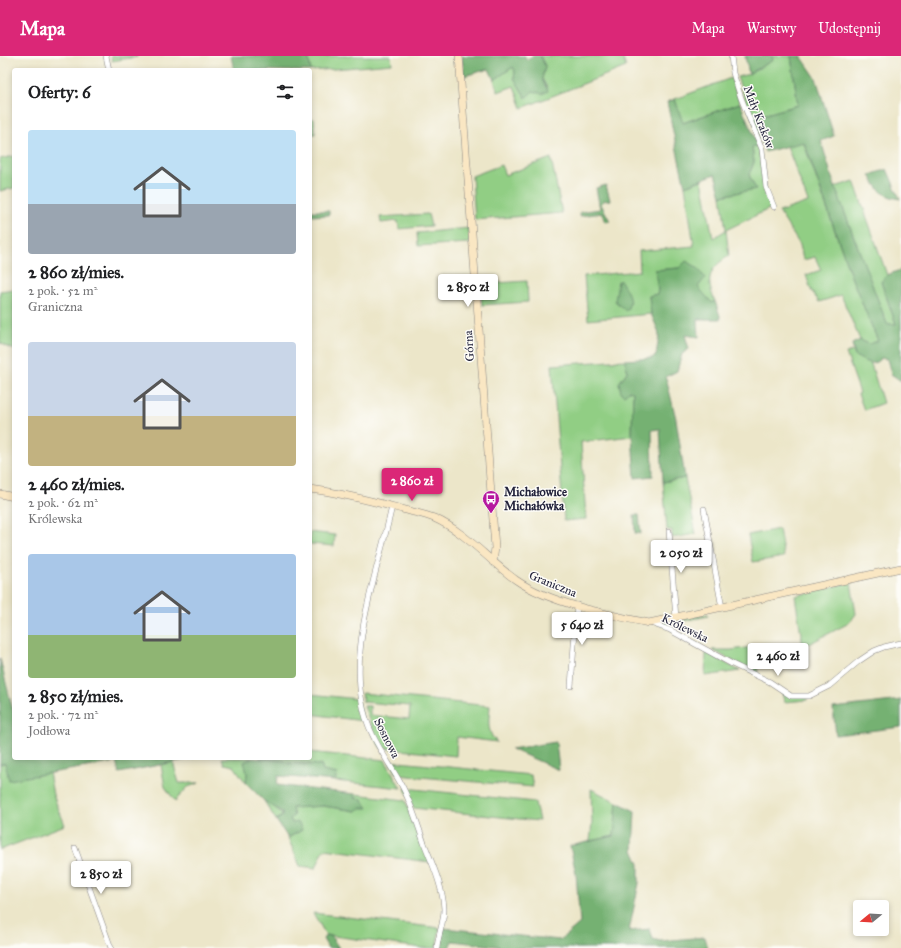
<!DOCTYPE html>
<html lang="pl">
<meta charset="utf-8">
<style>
:root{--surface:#fff;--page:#f2f2f2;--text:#202124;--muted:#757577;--accent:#db2777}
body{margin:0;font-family:"IM FELL Great Primer",serif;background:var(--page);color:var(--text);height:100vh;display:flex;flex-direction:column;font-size:15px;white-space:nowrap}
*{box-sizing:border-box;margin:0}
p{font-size:13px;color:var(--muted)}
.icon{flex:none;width:22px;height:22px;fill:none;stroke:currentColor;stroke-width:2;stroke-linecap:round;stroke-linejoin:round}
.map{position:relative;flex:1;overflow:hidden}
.drawer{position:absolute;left:12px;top:12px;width:300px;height:692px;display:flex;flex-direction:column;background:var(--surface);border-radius:4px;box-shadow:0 2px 6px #0003}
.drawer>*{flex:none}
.needle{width:26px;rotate:252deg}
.controls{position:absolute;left:853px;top:844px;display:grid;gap:8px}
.controls a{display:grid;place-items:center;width:36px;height:36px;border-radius:4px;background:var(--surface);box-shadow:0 2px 6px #0003;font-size:20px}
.price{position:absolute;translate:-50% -34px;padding:0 9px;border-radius:4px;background:#fff;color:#222;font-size:13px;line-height:26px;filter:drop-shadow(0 1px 2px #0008)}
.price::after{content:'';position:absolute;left:50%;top:24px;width:12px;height:9px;margin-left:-6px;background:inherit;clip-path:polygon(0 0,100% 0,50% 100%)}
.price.on{background:var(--accent);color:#fff}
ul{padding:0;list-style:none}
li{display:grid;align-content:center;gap:8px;height:212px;padding:0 16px}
li span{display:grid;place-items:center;height:124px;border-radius:4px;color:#555}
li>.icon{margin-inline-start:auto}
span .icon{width:72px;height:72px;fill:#fffc;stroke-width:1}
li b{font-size:17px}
h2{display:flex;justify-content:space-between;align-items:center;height:48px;padding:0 16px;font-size:17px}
header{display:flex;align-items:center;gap:24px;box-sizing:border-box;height:56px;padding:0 20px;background:var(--accent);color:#fff}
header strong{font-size:19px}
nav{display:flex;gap:22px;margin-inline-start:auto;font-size:14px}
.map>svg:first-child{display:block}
.green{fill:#91ce84;stroke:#5a7860}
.forest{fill:#74b172;stroke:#4b6a56}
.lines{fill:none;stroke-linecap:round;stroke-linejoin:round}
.street-casing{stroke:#878482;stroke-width:6}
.secondary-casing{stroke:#878482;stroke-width:8}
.street{stroke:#fff;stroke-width:5}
.secondary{stroke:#fae7c3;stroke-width:7}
.labels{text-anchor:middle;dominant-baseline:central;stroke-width:3;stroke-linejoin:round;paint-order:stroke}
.street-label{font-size:12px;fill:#22223b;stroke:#fdfcf7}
.poi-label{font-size:12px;font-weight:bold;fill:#22223b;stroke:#fdfcf7;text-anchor:start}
</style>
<header>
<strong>Mapa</strong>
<nav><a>Mapa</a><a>Warstwy</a><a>Udostępnij</a></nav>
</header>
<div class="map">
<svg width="901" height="892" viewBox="0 0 901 892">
<rect width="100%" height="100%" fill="#fdfcf7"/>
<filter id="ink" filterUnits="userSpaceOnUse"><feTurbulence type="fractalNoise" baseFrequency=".025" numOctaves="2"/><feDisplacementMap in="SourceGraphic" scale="8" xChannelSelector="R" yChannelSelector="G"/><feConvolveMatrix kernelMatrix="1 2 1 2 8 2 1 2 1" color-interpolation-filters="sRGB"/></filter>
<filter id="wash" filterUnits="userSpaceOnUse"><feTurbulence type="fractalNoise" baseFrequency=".012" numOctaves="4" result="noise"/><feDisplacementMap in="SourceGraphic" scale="16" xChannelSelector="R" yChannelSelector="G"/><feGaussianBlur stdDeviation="0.9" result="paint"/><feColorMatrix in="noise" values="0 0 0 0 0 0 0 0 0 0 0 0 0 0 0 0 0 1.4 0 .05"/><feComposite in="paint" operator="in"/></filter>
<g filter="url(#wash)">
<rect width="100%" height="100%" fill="#ece6c9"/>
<!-- green -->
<g class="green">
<polygon points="111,0 137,0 137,1 112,5"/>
<polygon points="308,0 391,0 392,8 311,15"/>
<polygon points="540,0 622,0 626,11 522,52 514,30 498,36 494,24 513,11 515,15 514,22 526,42 533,35 547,31 542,23 545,10"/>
<polygon points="772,0 791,0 798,49 752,62 737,21 749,18 773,4"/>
<polygon points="731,22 740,47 682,67 675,43"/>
<polygon points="310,63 314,63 315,78 310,78"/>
<polygon points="803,85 852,223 878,285 869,288 860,284 841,239 819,246 811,234 806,219 821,214 815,201 803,204 800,189 779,156 808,146 787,90"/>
<path d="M758,89c5,21 4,43 13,63l-45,22 3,26c-20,12 -24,23 -14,45l-3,2 -33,-35 -24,2 3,20 -1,4 -8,2 2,18 -63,6 -4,-44 56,-5 -1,-20 55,-5 -9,-60 17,-6 11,58 13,-8 -5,-34 34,-7 -6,-14 5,-13 -2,-15z"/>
<polygon points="14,100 14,132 0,135 0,103"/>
<polygon points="551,102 562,157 475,164 472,120 501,109 505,119"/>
<polygon points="854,125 887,219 881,226 896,268 887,268 835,131"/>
<polygon points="428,158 431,170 399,173 398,165 381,167 380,161"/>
<polygon points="469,172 470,187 418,190 417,177"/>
<polygon points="527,225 528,246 482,249 480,228"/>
<polygon points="14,233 14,294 0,287 0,235"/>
<polygon points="853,295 855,300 871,308 883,347 864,354 858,338 860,337 846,297"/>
<polygon points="625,304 627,316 619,327 633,335 632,380 581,386 586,463 564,465 552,309"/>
<polygon points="685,422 696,478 672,482 672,474 667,474 663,426"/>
<polygon points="779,473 784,501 753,506 748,479"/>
<polygon points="310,476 335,479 334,490 310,488"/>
<polygon points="851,526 856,558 849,567 803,591 795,540"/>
<polygon points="707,558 708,560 669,568 670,571 658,567"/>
<polygon points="760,590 755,602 759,619 712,594 731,594"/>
<polygon points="706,596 740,615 705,620"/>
<polygon points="782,636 807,641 807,644 784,646"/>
<path d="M362,637l128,13c-1,14 -4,26 7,36l-40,-5 -1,19 -75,-8 -5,-8 -12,-34h6v9l39,4 1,-13 -47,-4z"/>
<polygon points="310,638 358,643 363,665 310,658"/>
<polygon points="310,696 385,704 401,732 335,725 337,718 323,715 321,709 287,707 285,705 259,702 310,702"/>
<polygon points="222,702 252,702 245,707 247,717 246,727 234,710 224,708"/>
<polygon points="389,705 531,719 533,731 398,719"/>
<polygon points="173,706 179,727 199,727 188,731 175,745 165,731 161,709"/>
<polygon points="5,707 36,720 49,716 53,739 65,769 0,794 0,708"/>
<polygon points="405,732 535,746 539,765 413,752"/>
<polygon points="591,733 617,746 614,780 590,785 592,767"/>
<polygon points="355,738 405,744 430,806 324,793 316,812 300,810 288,782 302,774 298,767 292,767 290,762 292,752 323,750 356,755 365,747 362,743 355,742"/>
<polygon points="264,745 270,747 283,759 276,764"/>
<polygon points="313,857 440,872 436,892 422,892 326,879"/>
</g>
<!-- forest -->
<g class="forest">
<polygon points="231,0 308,0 311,15 234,14"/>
<polygon points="462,0 525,0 527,4 532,0 540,0 545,10 542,23 548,35 542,38 533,35 526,42 514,22 515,15 513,11 494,24 489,13 464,20"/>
<polygon points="745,0 772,0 773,4 749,18"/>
<path d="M791,0h10l15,22 18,58 -13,5 14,46 52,137h9l-15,-42 6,-7 13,-5 1,2v109l-10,-7 -4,-15 -6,-1c-9,10 -16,3 -26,-2l-3,-12 8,-4 9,4 9,-3 -26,-62 -48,-137 -39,10 -13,-34 46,-13z"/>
<path d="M675,43l8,24 57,-20 18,42 -6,2 2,15 -5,13 7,14 -35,7 -6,-22 -30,12c-7,-28 -12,-56 -18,-84z"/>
<path d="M887,113l13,30c-18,-3 -22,-9 -30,-24z"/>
<polygon points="606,129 610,144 603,145 601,148 610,165 606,166 602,157 580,160 580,156 600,153 596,132"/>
<polygon points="310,155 329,155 329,159 310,160"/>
<polygon points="686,205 697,211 705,222 698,231 712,247 715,245 721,263 698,263 699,281 685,279 689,293 682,298 677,315 666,321 676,363 685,422 663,426 660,373 652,374 653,420 635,422 632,380 633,336 629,335 624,339 621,337 619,327 627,316 625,304 652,302 656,299 659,280 658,274 651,258 649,240 657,238 658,234 655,214 679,212"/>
<path d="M618,225h3c6,11 13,19 5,30l-11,-10z"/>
<polygon points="634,459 639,459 641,478 635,477"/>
<polygon points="0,603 14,659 14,702 194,702 119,717 116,706 9,724 5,707 0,708"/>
<polygon points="901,644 901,671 836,679 833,652"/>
<polygon points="556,686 559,714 511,693"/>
<polygon points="253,702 285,705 287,707 321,709 323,715 337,718 335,725 278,720 277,729 355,738 355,742 362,743 368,752 360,752 356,755 323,750 292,752 294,760 290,762 292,767 298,766 302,774 288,782 276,764 283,760 282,756 264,745 246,727 247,717 244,706"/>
<polygon points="617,746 635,755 633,794 639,808 639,827 629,875 650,873 653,883 660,885 705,881 708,892 512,892 452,885 449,892 438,892 444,872 560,884 580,867 576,818 570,790 614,780"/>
<polygon points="326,879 331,880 339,892 328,892 323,883"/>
</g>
</g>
<g filter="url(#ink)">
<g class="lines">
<defs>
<g id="street">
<polyline points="106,0 109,14"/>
<polyline points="731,0 733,17 741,42 762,93 766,131 774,151"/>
<path d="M392,450c-13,62 -42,134 -30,196 5,32 24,55 39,82 10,18 16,39 23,59 8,20 19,44 20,66 0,14 -6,26 -7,39"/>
<polyline points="704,453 722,552"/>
<polyline points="669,475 676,562"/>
<polyline points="650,567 670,574 732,608 770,626 791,640 809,640 829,630 859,605 874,595 884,591 901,587"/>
<polyline points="571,630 577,549"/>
<polyline points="75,792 111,892"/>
</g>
<g id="secondary">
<polyline points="459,0 495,492 493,506"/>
<path d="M310,433c31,4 62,12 92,20 10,3 22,5 32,9 32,14 55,43 82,62 33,23 94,35 133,43l252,-55"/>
<polyline points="0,438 14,441"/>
</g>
</defs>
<!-- street casing -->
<use href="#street" class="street-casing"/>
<!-- secondary casing -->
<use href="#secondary" class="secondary-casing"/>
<!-- street -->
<use href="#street" class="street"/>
<!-- secondary -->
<use href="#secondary" class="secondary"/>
</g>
</g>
<!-- icons -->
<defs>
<symbol id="bus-pin" viewBox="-11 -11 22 30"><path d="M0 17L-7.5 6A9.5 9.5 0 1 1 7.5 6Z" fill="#b5179e" stroke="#fdfcf7"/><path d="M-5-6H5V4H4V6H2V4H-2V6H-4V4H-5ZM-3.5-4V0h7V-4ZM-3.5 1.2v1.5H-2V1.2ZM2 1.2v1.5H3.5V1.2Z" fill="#fff"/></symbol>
</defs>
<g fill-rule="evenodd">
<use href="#bus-pin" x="481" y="433" width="20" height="27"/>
</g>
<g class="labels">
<!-- street labels -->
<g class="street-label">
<text transform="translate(759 61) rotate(69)">Mały Kraków</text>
<text transform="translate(469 290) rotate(-94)">Górna</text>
<text transform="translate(553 528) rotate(22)">Graniczna</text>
<text transform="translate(685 572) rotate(26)">Królewska</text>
<text transform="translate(387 682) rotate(63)">Sosnowa</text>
</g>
<!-- poi labels -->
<g class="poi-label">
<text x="504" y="436">Michałowice<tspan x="504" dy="14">Michałówka</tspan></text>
</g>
</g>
</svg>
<div class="controls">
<a><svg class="needle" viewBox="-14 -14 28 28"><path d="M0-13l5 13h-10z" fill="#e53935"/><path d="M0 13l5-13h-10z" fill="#757577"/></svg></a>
</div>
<b class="price" style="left:468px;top:252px">2 850 zł</b>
<b class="price on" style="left:412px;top:446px">2 860 zł</b>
<b class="price" style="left:681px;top:518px">2 050 zł</b>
<b class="price" style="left:582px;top:590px">5 640 zł</b>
<b class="price" style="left:778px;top:621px">2 460 zł</b>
<b class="price" style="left:101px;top:839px">2 850 zł</b>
<section class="drawer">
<h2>Oferty: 6<svg class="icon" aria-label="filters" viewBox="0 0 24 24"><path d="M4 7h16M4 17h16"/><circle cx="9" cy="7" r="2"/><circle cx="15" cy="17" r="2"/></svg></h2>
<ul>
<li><span style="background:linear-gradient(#bfe0f5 60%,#9aa5b1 0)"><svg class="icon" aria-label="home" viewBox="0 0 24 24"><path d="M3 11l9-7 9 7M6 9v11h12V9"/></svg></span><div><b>2 860 zł/mies.</b><p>2 pok. · 52 m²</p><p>Graniczna</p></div></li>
<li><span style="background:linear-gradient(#c9d6e8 60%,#c2b280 0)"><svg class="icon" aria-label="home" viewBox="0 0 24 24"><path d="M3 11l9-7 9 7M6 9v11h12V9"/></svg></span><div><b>2 460 zł/mies.</b><p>2 pok. · 62 m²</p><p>Królewska</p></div></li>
<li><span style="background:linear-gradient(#a9c7e8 65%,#8fb573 0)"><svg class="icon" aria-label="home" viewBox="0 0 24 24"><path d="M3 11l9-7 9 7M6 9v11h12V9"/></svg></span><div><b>2 850 zł/mies.</b><p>2 pok. · 72 m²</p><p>Jodłowa</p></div></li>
</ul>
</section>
</div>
